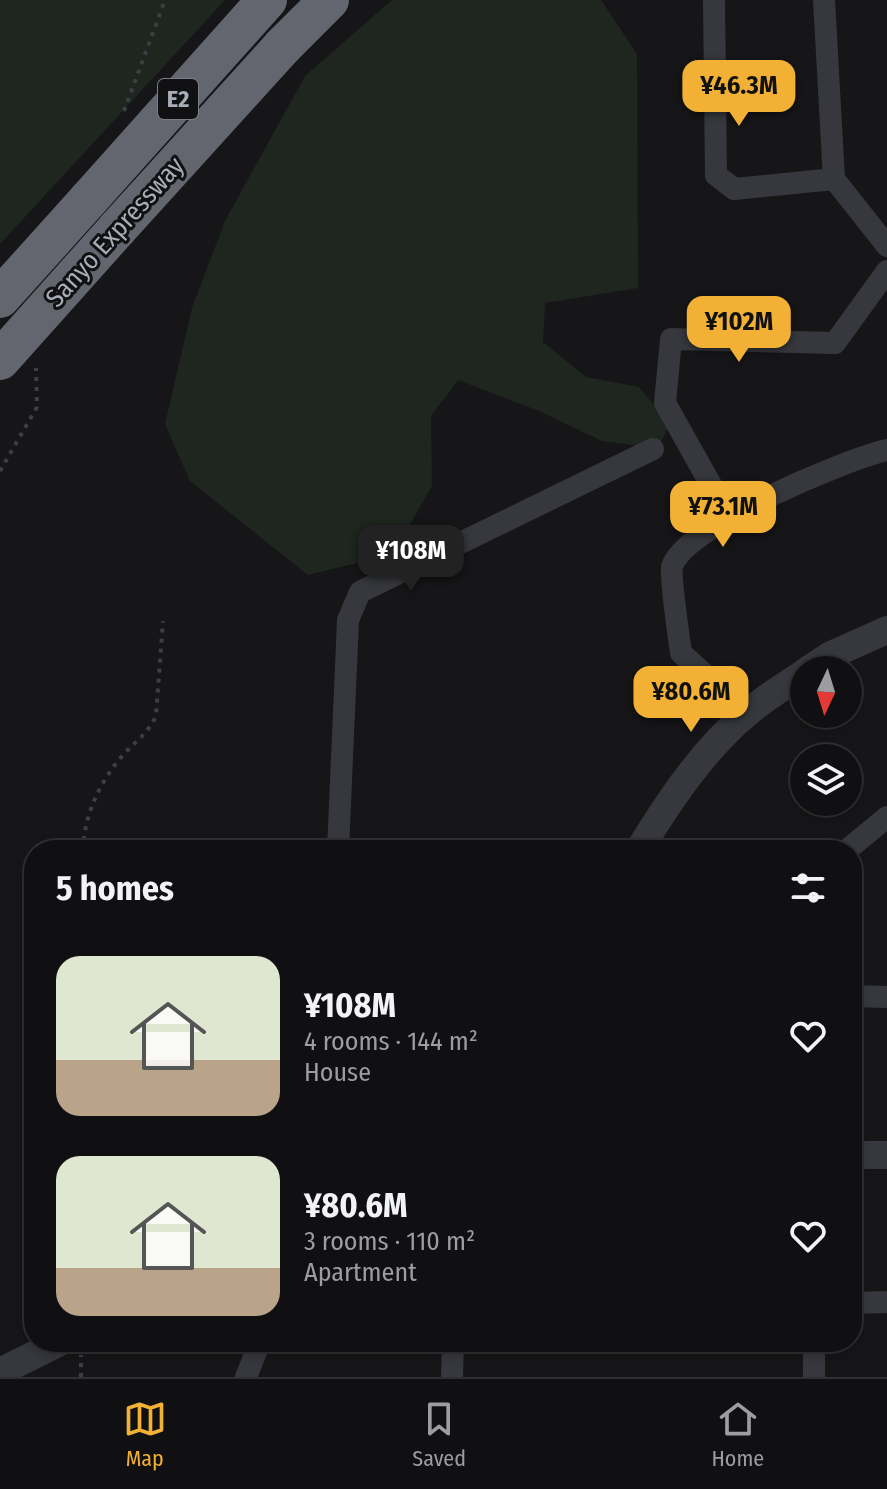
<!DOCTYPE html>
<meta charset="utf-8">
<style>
:root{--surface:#101012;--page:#19191b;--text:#f1f3f6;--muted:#9c9d9f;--line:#303032;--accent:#f2b134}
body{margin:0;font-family:"Fira Sans Condensed",sans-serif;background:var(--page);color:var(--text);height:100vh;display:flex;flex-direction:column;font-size:30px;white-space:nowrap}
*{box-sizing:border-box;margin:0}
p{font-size:26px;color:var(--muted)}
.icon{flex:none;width:44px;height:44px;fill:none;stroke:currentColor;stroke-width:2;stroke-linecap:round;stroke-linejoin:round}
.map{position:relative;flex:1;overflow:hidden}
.details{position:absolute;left:24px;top:840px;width:838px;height:512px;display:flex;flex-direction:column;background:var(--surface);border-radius:32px;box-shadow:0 4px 12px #0003,0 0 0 2px var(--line)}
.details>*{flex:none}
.needle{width:52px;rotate:184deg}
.fabs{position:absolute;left:790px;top:656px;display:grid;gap:16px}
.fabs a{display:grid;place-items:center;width:72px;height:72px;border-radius:50%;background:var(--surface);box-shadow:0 4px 12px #0003,0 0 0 2px var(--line);font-size:40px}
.price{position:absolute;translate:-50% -68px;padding:0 18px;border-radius:16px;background:var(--accent);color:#111;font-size:26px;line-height:52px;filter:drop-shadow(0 2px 4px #0008)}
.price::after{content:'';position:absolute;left:50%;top:48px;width:24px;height:18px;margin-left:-12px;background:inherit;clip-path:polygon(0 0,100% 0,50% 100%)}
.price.selected{background:#222;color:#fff}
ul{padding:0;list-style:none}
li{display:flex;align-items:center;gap:24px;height:200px;padding:0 32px}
li span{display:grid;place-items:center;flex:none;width:224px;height:160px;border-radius:24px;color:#555}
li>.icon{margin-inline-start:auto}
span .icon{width:96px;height:96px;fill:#fffc;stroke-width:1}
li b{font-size:34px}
h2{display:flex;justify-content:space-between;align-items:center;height:96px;padding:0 32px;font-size:34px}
.tab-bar{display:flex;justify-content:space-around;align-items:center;height:112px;border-top:2px solid var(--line);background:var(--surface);font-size:22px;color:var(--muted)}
.tab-bar a{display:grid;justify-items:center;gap:4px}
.tab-bar .selected{color:var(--accent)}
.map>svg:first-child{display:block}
.green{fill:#1e261f}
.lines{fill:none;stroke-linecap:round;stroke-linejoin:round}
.path{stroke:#3d3f44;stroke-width:4;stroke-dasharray:4 6;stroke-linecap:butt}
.minor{stroke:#37383d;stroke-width:22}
.tertiary{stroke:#37383d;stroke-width:28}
.motorway{stroke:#63666e;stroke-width:40}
.motorway-bridge{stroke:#63666e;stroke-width:40}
.labels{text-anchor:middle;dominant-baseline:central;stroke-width:6;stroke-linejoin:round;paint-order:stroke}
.shield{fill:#111113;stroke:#7b7e86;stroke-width:2}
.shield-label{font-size:24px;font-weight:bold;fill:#a8adb8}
.street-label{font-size:26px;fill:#a8adb8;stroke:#111113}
</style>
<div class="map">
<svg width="887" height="1377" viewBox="0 0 887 1377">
<rect width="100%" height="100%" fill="#161618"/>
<!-- green -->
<g class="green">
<polygon points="0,0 225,0 0,244"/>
<polygon points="392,0 601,0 637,54 638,288 545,303 543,342 586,377 639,387 670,424 658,448 602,441 539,411 458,380 431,416 432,486 393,554 308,575 190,481 165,424 192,308 225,221 305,76"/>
</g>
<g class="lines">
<!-- path -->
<g class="path">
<polyline points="124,111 165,0"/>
<polyline points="0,471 37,407 36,368"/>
<path d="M83,850c1,-35 18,-71 41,-96 12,-13 25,-22 32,-38l7,-95"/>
<polyline points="81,1377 81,1355"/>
</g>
<!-- minor -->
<g class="minor">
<polyline points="714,0 716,175 734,189 834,179"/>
<polyline points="824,0 834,179 887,246"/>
<polyline points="729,517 665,403 671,339 835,343 887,271"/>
<path d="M747,713l-66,-60c-2,-15 -11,-75 -9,-86 10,-40 175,-108 215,-117"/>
<polyline points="338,850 348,620 360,592 653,449"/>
<polyline points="847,850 887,817"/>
<polyline points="852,996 887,997"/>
<polyline points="852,1303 887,1302"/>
<polyline points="814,1342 814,1377"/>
<polyline points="246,1377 260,1342"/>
<polyline points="452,1377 453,1342"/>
</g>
<!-- tertiary -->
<g class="tertiary">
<polyline points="808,670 831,655 887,630"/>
<path d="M639,850c30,-49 64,-100 108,-137 18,-15 38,-27 57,-40"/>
<polyline points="852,1155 887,1155"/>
<polyline points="0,1372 60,1342"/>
</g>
<!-- motorway -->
<g class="motorway">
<polyline points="283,46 329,0"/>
<polyline points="0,298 89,199"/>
<polyline points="0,360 117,229"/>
</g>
<!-- motorway-bridge -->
<g class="motorway-bridge">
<polyline points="89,199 267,0"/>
<polyline points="117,229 283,46"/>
</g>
</g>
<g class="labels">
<!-- shield labels -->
<rect class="shield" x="158" y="79" width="40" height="40" rx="6"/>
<g class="shield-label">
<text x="178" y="99">E2</text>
</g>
<!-- street labels -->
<g class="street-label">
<text transform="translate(115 232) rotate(-48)">Sanyo Expressway</text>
</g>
</g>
</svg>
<div class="fabs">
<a><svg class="needle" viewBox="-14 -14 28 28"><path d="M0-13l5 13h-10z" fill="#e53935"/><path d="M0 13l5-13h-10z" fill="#9c9d9f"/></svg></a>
<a><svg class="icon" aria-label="layers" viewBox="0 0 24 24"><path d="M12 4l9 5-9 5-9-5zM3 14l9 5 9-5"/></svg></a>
</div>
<b class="price" style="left:739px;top:128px">¥46.3M</b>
<b class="price" style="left:739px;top:364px">¥102M</b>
<b class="price" style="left:723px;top:549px">¥73.1M</b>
<b class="price selected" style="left:411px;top:593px">¥108M</b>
<b class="price" style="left:691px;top:734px">¥80.6M</b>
<section class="details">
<h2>5 homes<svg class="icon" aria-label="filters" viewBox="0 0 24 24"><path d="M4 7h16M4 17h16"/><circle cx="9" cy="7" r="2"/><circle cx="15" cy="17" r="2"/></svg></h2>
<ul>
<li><span style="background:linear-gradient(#dfe7d0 65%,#b9a48a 0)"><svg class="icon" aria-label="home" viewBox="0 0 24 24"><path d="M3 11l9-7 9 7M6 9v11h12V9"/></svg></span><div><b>¥108M</b><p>4 rooms · 144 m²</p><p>House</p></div><svg class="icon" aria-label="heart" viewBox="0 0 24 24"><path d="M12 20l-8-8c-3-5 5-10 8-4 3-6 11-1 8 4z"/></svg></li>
<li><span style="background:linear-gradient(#dfe7d0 70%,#b9a48a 0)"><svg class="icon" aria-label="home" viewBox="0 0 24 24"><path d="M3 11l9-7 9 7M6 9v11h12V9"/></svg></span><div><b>¥80.6M</b><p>3 rooms · 110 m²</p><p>Apartment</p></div><svg class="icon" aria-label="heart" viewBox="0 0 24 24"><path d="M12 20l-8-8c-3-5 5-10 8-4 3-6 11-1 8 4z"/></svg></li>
</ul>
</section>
</div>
<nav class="tab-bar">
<a class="selected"><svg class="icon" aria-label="map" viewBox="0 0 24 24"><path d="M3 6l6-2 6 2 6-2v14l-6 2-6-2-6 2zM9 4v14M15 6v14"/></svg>Map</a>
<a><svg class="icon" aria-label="saved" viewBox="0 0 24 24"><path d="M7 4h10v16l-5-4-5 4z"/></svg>Saved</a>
<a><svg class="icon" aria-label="home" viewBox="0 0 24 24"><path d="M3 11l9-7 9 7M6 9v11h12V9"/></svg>Home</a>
</nav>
